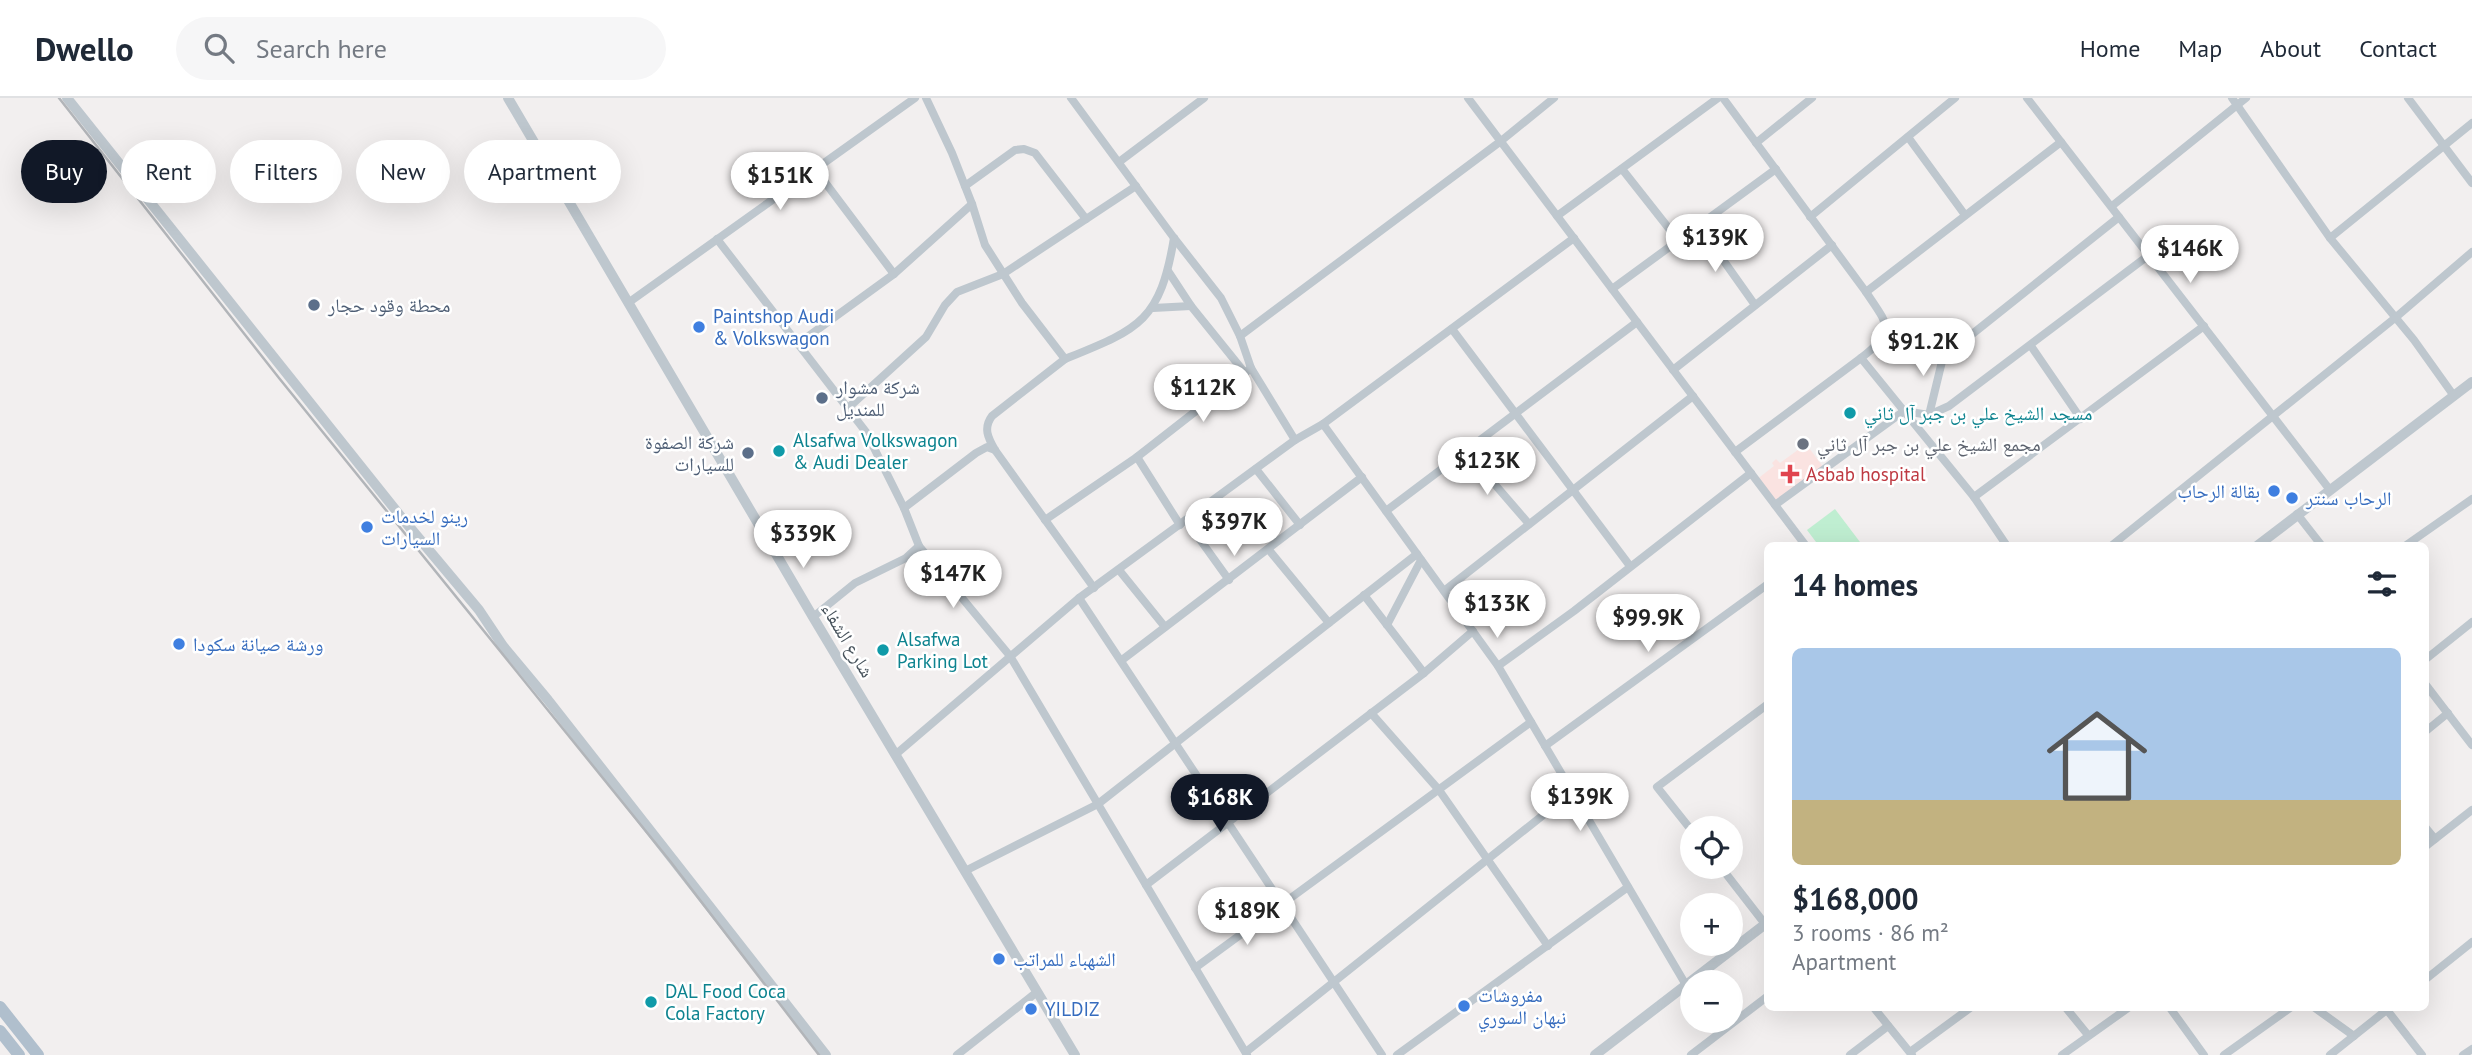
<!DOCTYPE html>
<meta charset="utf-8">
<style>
:root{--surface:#fff;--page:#f6f6f7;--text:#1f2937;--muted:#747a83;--line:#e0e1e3;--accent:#111827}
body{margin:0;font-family:"PT Sans","Noto Naskh Arabic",sans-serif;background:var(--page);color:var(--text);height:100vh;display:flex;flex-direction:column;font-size:26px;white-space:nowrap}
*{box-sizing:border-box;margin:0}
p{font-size:23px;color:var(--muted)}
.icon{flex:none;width:38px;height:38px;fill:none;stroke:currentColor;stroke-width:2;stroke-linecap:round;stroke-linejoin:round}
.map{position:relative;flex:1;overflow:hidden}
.panel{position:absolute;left:1764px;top:444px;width:665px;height:469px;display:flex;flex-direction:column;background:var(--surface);border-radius:10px;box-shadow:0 7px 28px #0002}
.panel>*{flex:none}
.hud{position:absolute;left:21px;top:42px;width:665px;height:63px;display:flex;gap:14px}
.fabs{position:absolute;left:1680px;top:718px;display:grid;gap:14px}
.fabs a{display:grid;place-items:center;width:63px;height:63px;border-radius:50%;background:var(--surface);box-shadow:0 7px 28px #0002;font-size:35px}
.price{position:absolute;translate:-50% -60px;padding:0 16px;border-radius:24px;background:#fff;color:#222;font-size:23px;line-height:46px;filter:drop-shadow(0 2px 4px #0008)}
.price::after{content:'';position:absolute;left:50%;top:42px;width:21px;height:16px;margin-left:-10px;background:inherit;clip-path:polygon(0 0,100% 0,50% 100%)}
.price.active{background:var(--accent);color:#fff}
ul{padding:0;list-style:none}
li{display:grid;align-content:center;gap:14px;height:371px;padding:0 28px}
li span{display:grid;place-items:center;height:217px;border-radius:10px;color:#555}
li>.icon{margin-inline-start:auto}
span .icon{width:126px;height:126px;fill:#fffc;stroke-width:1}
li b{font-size:30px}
h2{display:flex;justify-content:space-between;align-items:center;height:84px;padding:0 28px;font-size:30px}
.chip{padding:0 24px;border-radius:32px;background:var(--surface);box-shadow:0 7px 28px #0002;font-size:24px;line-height:63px}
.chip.active{background:var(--accent);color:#fff}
header{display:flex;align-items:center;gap:42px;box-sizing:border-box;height:98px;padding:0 35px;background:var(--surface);border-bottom:2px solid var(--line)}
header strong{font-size:33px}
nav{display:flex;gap:38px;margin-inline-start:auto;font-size:24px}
.search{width:490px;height:63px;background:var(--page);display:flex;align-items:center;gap:18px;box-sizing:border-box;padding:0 24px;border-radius:38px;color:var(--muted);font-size:26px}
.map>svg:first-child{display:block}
.medical{fill:#fae3e1}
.grass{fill:#bfeed1}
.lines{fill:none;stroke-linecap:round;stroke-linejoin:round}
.minor{stroke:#bec7ce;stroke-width:8}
.tertiary{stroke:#bec7ce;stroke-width:10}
.primary{stroke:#b0bfcd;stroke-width:12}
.rail{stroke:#b2b5b9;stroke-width:2.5}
.service-dot{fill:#5c6f8a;stroke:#fff;stroke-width:2.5}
.shop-dot{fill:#3f7fe0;stroke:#fff;stroke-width:2.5}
.culture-dot{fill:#0f9aa8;stroke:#fff;stroke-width:2.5}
.worship-dot{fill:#6b7280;stroke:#fff;stroke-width:2.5}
.health-dot{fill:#e0444e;stroke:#fff;stroke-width:2.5}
.labels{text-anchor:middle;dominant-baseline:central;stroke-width:5;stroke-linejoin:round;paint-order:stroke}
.service-label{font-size:19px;fill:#4e5e75;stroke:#fff;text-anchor:start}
.shop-label{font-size:19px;fill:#366cbe;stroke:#fff;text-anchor:start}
.culture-label{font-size:19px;fill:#0d838f;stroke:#fff;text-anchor:start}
.worship-label{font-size:19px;fill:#5b616d;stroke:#fff;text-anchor:start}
.health-label{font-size:19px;fill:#be3a42;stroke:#fff;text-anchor:start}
.street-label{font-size:19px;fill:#48535c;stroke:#fff}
</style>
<header>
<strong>Dwello</strong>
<div class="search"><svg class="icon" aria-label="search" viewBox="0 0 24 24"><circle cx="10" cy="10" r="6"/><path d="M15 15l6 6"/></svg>Search here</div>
<nav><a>Home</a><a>Map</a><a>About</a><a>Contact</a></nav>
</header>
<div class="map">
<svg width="2472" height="957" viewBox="0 0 2472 957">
<rect width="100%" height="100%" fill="#f2efef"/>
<!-- medical -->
<polygon class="medical" points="1806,346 1824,370 1776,407 1756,382 1774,368 1772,365 1776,361 1780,365"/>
<!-- grass -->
<polygon class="grass" points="1835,411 1863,448 1819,448 1807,432"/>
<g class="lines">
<!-- minor -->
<g class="minor">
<path d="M926,0l26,55 20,51 13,41 37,58 43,56c74,-30 95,-37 109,-121"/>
<polyline points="1071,0 1174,140 1221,200 1240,238 1251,270 1295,342"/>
<polyline points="1468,0 1806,448"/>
<path d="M1723,0l143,194c22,33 31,38 -5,66l43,53 25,4 20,-9 200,-151"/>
<polyline points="2027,0 2330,392"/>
<polyline points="2232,0 2330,140 2414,242 2454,298"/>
<polyline points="2408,0 2472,85"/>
<polyline points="1908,39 1965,117"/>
<polyline points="1756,45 1812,0"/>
<polyline points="1119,64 1204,0"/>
<polyline points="815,71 894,176"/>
<polyline points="1622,71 1678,142"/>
<polyline points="965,88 1015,52 1024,51 1035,55 1086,121"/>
<polyline points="2112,108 2246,0"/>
<polyline points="1557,118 1718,0"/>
<polyline points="1810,119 1955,0"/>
<polyline points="1699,128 1755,207"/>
<polyline points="2330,140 2472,25"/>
<polyline points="717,141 866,334 904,410 919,448 906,460 855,485 813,519"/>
<polyline points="1168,173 1191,208 1245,275"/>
<polyline points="1612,191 1776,71"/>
<polyline points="1866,194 2061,44"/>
<polyline points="628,205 915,0"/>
<polyline points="1153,210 1191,208"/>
<polyline points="1885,226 1945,251 1966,241 2119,119"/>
<polyline points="1452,231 1630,468"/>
<polyline points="1240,238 1501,43 1554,0"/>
<polyline points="799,245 894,176 972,106"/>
<polyline points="2031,248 2081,321"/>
<path d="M1065,261l-73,57c-9,12 -4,22 3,34l99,138"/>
<polyline points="1673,272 1832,147"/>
<polyline points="848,310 926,239 945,207 957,194 1003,176 1136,88"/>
<polyline points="1929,317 1945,251"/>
<polyline points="1323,326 1498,568 1686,887"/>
<polyline points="1466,353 1529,426"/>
<polyline points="1735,354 1861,260"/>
<polyline points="1137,359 1251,270"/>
<polyline points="1256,371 1300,427"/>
<polyline points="1974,399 2204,228"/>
<polyline points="1775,407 1904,313 1974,399 2007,448"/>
<polyline points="904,410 976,355 987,349 995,352"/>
<polyline points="1386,413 1637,224"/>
<polyline points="2297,416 2322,448"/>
<polyline points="1045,422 1137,359 1180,427"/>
<polyline points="1186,422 1229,482"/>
<polyline points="919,448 1010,558 1247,957"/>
<polyline points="2111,448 2395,220 2472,154"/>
<polyline points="2405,448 2472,401"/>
<polyline points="1269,452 1329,525"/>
<polyline points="1119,472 1165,529"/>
<polyline points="1444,493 1693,298"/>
<polyline points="1364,497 1424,575"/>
<polyline points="1079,500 1382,957"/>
<polyline points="1387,527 1421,462"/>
<polyline points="2426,561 2472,524"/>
<polyline points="1122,562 1362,379"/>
<polyline points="1498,568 1574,513 1751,375"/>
<polyline points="2426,587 2472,647"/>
<polyline points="1371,615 1439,692 1548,848"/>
<polyline points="2426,633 2448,615"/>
<polyline points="1545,648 1768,486"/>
<polyline points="895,657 1079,500 1295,342 1323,326 1574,140"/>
<polyline points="2426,730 2435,741"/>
<polyline points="1692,733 1657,689 1768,606"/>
<polyline points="2426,748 2472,712"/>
<polyline points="1720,768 1765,826"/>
<polyline points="965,773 1098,706 1417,456"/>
<polyline points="1146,787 1424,575 1473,533"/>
<polyline points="1195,870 1531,624"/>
<polyline points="2426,881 2472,844"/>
<polyline points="1874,910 1912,957"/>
<polyline points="2066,910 2088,937"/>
<polyline points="2170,910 2204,957"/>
<polyline points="2315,910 2354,938"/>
<polyline points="2387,912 2422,957"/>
<polyline points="1246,954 1572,694"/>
<polyline points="1910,954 1970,910"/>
<polyline points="957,957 1037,894"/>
<polyline points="1397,957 1628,789"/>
<polyline points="1691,957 1768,898"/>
<polyline points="1850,957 1888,928"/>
<polyline points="2062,957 2128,910"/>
<polyline points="2224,957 2290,910"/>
<polyline points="2330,957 2389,910"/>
<polyline points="2463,957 2472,951"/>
</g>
<!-- tertiary -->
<g class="tertiary">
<polyline points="67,0 402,420 479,512 503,548 548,602 826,957"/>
<polyline points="508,0 813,519 1075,957"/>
<polyline points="2257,448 2472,284"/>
<polyline points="1595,957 1768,824"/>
</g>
<!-- primary -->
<g class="primary">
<polyline points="0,909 38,957"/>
<polyline points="0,933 19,957"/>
</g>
<!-- rail -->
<polyline class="rail" points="59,0 279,280 670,763 819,957"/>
</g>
<!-- markers -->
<g class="service-dot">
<circle cx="314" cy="207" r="7"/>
<circle cx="822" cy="300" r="7"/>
<circle cx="748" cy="355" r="7"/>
</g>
<g class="shop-dot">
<circle cx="699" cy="229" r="7"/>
<circle cx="2274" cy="393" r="7"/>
<circle cx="2292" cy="400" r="7"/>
<circle cx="367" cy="429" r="7"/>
<circle cx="179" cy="546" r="7"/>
<circle cx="999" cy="861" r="7"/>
<circle cx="1464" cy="908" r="7"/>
<circle cx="1031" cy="911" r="7"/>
</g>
<g class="culture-dot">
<circle cx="1850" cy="315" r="7"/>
<circle cx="779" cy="353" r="7"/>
<circle cx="883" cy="552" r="7"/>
<circle cx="651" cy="904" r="7"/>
</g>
<circle class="worship-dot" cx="1803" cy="346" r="7"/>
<path class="health-dot" d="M1786.5 365.5h7v7h7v7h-7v7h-7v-7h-7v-7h7z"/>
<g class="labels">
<!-- service labels -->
<g class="service-label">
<text x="328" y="207">محطة وقود حجار</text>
<text x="836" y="289">شركة مشوار<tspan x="836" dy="22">للمنديل</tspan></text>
<text x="734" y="344" text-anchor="end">شركة الصفوة<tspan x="734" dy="22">للسيارات</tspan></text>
</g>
<!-- shop labels -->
<g class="shop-label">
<text x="713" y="218">Paintshop Audi<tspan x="713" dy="22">&amp; Volkswagon</tspan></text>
<text x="2260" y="393" text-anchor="end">بقالة الرحاب</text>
<text x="2306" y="400">الرحاب سنتر</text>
<text x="381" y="418">رينو لخدمات<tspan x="381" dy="22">السيارات</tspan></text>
<text x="193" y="546">ورشة صيانة سكودا</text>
<text x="1013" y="861">الشهباء للمراتب</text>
<text x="1478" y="897">مفروشات<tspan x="1478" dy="22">نبهان السوري</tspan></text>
<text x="1045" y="911">YILDIZ</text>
</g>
<!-- culture labels -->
<g class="culture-label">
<text x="1864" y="315">مسجد الشيخ علي بن جبر آل ثاني</text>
<text x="793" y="342">Alsafwa Volkswagon<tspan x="793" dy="22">&amp; Audi Dealer</tspan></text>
<text x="897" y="541">Alsafwa<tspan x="897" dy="22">Parking Lot</tspan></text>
<text x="665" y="893">DAL Food Coca<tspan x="665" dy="22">Cola Factory</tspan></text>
</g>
<!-- worship labels -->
<g class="worship-label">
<text x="1817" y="346">مجمع الشيخ علي بن جبر آل ثاني</text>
</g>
<!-- health labels -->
<g class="health-label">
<text x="1806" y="376">Asbab hospital</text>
</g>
<!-- street labels -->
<g class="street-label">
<text transform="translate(848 542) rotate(59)">شارع الشفاء</text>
</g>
</g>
</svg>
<div class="fabs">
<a><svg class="icon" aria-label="locate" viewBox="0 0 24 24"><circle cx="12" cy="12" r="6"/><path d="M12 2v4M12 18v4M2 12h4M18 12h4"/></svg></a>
<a>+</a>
<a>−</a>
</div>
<b class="price" style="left:780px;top:114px">$151K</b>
<b class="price" style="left:1715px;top:176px">$139K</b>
<b class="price" style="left:2190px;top:187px">$146K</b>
<b class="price" style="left:1923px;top:280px">$91.2K</b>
<b class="price" style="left:1203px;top:326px">$112K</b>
<b class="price" style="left:1487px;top:399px">$123K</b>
<b class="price" style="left:1234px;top:460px">$397K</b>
<b class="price" style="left:803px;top:472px">$339K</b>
<b class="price" style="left:953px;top:512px">$147K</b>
<b class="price" style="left:1497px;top:542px">$133K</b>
<b class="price" style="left:1648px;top:556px">$99.9K</b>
<b class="price" style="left:1580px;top:735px">$139K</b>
<b class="price active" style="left:1220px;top:736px">$168K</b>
<b class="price" style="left:1247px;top:849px">$189K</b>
<div class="hud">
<a class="chip active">Buy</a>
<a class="chip">Rent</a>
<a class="chip">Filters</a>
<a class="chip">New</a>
<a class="chip">Apartment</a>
</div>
<section class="panel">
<h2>14 homes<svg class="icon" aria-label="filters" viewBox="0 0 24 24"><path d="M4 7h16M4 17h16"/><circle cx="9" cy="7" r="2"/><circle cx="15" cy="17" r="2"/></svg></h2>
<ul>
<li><span style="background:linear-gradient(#a9c7e8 70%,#c2b280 0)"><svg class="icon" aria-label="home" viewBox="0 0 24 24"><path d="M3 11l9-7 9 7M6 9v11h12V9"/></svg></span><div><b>$168,000</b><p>3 rooms · 86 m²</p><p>Apartment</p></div></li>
</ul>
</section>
</div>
